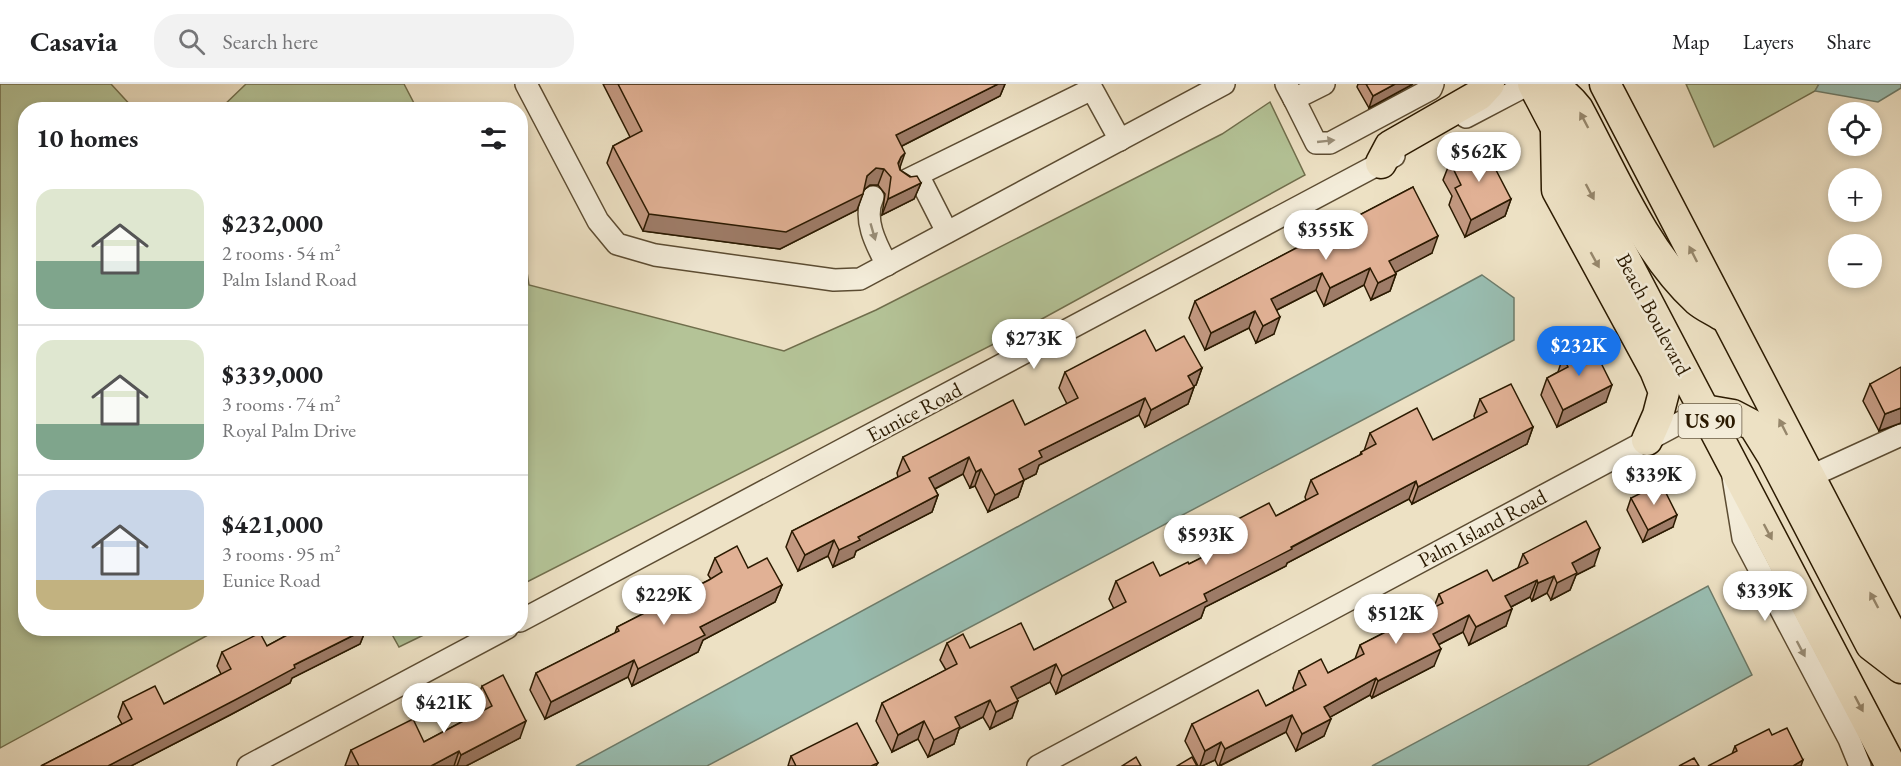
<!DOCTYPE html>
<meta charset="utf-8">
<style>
:root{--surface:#fff;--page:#f2f2f2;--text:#202124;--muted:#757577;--line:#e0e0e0;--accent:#1a73e8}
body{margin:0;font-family:"EB Garamond",serif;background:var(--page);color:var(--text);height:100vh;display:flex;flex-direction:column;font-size:22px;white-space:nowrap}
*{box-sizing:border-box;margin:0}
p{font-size:20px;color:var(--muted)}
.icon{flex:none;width:33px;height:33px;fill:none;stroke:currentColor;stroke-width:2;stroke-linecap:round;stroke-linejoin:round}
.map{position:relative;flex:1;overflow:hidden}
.panel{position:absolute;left:18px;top:18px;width:510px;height:534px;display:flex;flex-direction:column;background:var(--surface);border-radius:24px;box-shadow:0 3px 9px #0003}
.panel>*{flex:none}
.tools{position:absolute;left:1828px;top:18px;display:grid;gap:12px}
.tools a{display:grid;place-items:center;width:54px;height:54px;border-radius:50%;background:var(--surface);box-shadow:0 3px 9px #0003;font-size:30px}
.price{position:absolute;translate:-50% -51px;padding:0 14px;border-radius:21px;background:#fff;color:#222;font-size:20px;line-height:39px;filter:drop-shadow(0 2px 3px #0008)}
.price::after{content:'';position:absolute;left:50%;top:36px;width:18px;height:14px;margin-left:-9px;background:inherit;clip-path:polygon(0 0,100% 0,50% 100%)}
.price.on{background:var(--accent);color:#fff}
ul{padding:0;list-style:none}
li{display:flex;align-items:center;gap:18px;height:150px;padding:0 18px}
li+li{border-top:2px solid var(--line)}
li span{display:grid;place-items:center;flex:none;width:168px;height:120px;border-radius:18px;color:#555}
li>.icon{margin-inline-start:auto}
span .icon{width:72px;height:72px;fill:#fffc;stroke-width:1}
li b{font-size:26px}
h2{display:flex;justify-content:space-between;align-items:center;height:72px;padding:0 18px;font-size:26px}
header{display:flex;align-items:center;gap:36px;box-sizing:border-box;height:84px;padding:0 30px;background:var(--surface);border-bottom:2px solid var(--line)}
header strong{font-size:28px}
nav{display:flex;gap:33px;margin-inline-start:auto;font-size:21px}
.search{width:420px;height:54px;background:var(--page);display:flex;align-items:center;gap:15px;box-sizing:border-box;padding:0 21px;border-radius:24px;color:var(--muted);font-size:22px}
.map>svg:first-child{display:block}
.green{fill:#b4c397;stroke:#706e4c;stroke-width:1.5}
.water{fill:#99beb2;stroke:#6d7c6b;stroke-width:1.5}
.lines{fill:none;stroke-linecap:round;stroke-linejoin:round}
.minor-casing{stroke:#5c4c32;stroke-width:24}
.highway-casing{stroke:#2b1a01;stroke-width:33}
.minor{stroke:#f3ecd9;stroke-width:21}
.highway{stroke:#ede1c4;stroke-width:30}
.wall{fill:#c29880;stroke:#2b1a01;stroke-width:1.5}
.shaded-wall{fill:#9e7c68;stroke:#2b1a01;stroke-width:1.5}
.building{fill:#e1b195;stroke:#2b1a01;stroke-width:1.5}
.oneway{fill:#96876c}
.oneway2{fill:#998e78}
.labels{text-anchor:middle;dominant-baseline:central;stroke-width:5;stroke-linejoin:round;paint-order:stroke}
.shield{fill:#f3ecd9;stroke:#675942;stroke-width:1.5}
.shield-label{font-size:20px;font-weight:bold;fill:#2b1a01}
.street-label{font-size:21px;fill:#2b1a01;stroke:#f3ecd9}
</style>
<header>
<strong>Casavia</strong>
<div class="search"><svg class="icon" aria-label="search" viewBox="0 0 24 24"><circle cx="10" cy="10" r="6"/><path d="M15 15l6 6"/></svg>Search here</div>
<nav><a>Map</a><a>Layers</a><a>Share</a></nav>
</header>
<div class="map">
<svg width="1901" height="682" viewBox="0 0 1901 682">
<rect width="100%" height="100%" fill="#ede1c4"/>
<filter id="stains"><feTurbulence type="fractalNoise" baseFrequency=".00333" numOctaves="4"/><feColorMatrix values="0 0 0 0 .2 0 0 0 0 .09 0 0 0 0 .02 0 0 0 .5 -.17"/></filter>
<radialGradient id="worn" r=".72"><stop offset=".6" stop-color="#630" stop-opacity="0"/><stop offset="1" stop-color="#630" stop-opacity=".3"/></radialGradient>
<!-- green -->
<g class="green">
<polygon points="0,0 111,0 134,25 26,26 26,544 219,545 0,664"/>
<polygon points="246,0 404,0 417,25 220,25"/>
<polygon points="1686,0 1819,0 1815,7 1714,63"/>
<polygon points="1270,18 1305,91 1029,242 521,501 521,149 529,201 784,267 876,226 1222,50"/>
<polygon points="389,545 436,545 399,563"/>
</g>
<!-- water -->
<g class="water">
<polygon points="1819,0 1901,0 1901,4 1878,18 1815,7"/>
<polygon points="1482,191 1514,214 1514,256 707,682 576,682"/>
<polygon points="1708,502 1752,591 1587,682 1372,682"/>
</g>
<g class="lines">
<defs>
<g id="minor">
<polyline points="526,0 598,137 617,160 655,171 834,196 860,195 1224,0"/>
<polyline points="1286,0 1294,15 1324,0"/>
<polyline points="1294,15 1316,59 1330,59 1431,5 1433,0"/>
<polyline points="1466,33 1529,0"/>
<polyline points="918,91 947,148"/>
<polyline points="905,97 1092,5 1120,56"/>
<path d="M873,113c-11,22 4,49 14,68"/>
<polyline points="1733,393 1743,454 1849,655 1860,682"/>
<polyline points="1809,393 1901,351"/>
<polyline points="520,537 1394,72"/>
<polyline points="248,682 507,544"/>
<polyline points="1038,682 1704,326"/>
</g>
<g id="highway">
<polyline points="1533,0 1891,682"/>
<path d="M1541,0c17,4 26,11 37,25 34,63 66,142 119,191 7,6 16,10 24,15"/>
<polyline points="1605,0 1901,568"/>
<polyline points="1556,49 1557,106 1655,286 1664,308 1658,331 1647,356"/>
<polyline points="1381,79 1390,62 1479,11 1489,0"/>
<polyline points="1704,326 1733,331 1754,342 1772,371 1871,561 1901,584"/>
</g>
</defs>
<!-- minor casing -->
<use href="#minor" class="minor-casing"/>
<!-- highway casing -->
<use href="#highway" class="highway-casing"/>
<!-- minor -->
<use href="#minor" class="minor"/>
<!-- highway -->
<use href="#highway" class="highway"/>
</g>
<!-- wall -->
<g class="wall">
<polygon points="603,0 1005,0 1000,12 902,62 900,86 921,99 914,115 882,131 885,110 878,101 870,101 864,106 857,126 780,165 643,147 607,79 613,62 630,53"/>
<polygon points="1358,0 1413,0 1369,24 1357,3"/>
<polygon points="1450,78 1511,115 1505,132 1465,153 1449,121 1452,112 1443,96"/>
<polygon points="1413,103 1432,169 1395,188 1396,190 1390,207 1371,216 1364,201 1324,222 1316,206 1277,226 1274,250 1256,259 1249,244 1205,266 1189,234 1195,217"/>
<polygon points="1156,267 1202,284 1196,301 1193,302 1194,303 1188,320 1145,343 1139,331 1039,381 1036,390 1024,396 1018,413 988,428 975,402 970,404 963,390 935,405 938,411 932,428 856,467 854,473 833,483 828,472 798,487 786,463 792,447 898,393 897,389 903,373 1025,341 1067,320 1059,304 1065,288"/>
<polygon points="1563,273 1606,318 1557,343 1541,311 1547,294 1558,288"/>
<polygon points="1870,300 1901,339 1879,347 1863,317"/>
<polygon points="1480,315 1533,343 1527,360 1412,420 1409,415 1287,479 1286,482 1205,523 1201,534 1056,610 1050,598 1017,614 1012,634 990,645 983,633 959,645 954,660 928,673 918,655 892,668 876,637 882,619 946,586 940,576 947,559 970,564 1034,566 1114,525 1109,515 1116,497 1160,492 1189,480 1233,458 1230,453 1236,436 1276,432 1306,416 1305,413 1311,396 1360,371 1361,368 1364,367 1370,349 1433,356 1475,335 1474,332"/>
<polygon points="1631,414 1673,443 1643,458 1627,426"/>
<polygon points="1523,470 1594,482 1576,491 1570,506 1551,516 1547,509 1532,517 1530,513 1511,523 1506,542 1469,561 1463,548 1438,561 1434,582 1372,614 1370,611 1330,633 1324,652 1296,667 1286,648 1220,682 1218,682 1215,676 1202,682 1198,682 1185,657 1192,640 1266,622 1294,607 1293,604 1299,587 1328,589 1355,575 1360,561 1434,523 1439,510 1493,497 1518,484"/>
<polygon points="715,474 748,484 782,501 775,518 703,556 698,568 632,602 628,593 545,635 530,606 536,589 615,549 617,543 711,495 708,491"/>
<polygon points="294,544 366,545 360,560 292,594 290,599 230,631 131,682 41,682 122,640 118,633 123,618 164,620 221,590 217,582 222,568 267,562 293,548"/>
<polygon points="482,602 520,654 466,682 345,682 351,666 424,658 480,628 476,619"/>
<polygon points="1772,651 1732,670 1735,662"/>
<polygon points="791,672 878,679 876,682 788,682"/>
</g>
<!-- shaded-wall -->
<g class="shaded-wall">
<polygon points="998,0 1005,0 1000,12 890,68 896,51"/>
<polygon points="1395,0 1413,0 1369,24 1373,12"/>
<polygon points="905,69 899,86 895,89 901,73"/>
<polygon points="876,84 884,85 878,101 870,101 861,108 867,92"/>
<polygon points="921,99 914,115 882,131 888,115"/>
<polygon points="863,110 857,126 780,165 643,147 649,130"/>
<polygon points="1511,115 1505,132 1465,153 1471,136"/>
<polygon points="1438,152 1432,169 1383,195 1389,177"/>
<polygon points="1370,184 1364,201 1324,222 1330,204"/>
<polygon points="1322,189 1316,206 1265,232 1271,215"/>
<polygon points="1396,190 1390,207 1371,216 1378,199"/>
<polygon points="1255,227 1249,244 1205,266 1211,249"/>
<polygon points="1280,233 1274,250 1256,259 1263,242"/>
<polygon points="1202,284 1196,301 1182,308 1188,292"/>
<polygon points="1612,301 1606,318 1557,343 1563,326"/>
<polygon points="1194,303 1188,320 1145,343 1151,326"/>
<polygon points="1145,314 1139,331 1039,381 1036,390 1012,402 1019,385 1039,367"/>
<polygon points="1901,324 1901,339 1879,347 1885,330"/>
<polygon points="1533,343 1527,360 1412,420 1418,403"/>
<polygon points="969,373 963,390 923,411 929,394"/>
<polygon points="981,385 975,402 970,404 976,388"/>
<polygon points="1024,396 1018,413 988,428 995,411"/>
<polygon points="1416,397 1409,415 1287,479 1286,482 1205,523 1201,534 1056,610 1062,592 1204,510"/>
<polygon points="938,411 932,428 856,467 854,473 833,483 839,466 858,453"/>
<polygon points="1677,431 1673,443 1643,458 1648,446"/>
<polygon points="834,456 828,472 798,487 805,471"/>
<polygon points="1600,464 1594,482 1576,491 1570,506 1551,516 1557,499 1572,479"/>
<polygon points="1554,492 1547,509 1532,517 1538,499"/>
<polygon points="1537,496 1530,513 1499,529 1505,512"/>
<polygon points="782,501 775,518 703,556 698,568 632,602 638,585 700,543"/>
<polygon points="1512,525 1506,542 1469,561 1476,543"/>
<polygon points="1469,531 1463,548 1426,567 1433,550"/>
<polygon points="366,545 360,560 292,594 290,599 230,631 131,682 108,682 294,581"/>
<polygon points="1441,565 1434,582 1372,614 1378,597"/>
<polygon points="634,576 628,593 545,635 551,618"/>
<polygon points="1056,580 1050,598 1005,621 1011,603"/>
<polygon points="1376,594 1370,611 1318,640 1324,623"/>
<polygon points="990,616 983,633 959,645 954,660 928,673 934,656 955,633"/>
<polygon points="1018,617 1012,634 990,645 996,628"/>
<polygon points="1292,631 1286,648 1219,682 1225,665"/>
<polygon points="1331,635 1324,652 1296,667 1302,650"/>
<polygon points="526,637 520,654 466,682 457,682 461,671"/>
<polygon points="924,637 918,655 892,668 898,651"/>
<polygon points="1221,658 1215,676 1202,682 1200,682 1205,667"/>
<polygon points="459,667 454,682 431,682"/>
<polygon points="1803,676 1801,682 1793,682"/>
</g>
<!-- building -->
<g class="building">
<polygon points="618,0 998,0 896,51 905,69 901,73 898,79 900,86 910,93 917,92 921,99 888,115 891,93 884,85 876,84 867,92 863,110 786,148 649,130 613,62 642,47"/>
<polygon points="1366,0 1395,0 1373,12"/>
<polygon points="1483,61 1511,115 1471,136 1455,104 1461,101 1450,78"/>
<polygon points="1413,103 1438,152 1389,177 1396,190 1378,199 1370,184 1330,204 1322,189 1271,215 1280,233 1263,242 1255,227 1211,249 1195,217"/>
<polygon points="1145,246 1156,267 1184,252 1202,284 1188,292 1194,303 1151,326 1145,314 1039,367 1042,373 1019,385 1024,396 995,411 981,385 976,388 969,373 929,394 938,411 858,453 860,456 839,466 834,456 805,471 792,447 910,387 903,373 1013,316 1025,341 1078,314 1065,288"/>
<polygon points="1591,259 1612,301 1563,326 1547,294 1568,283 1563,273"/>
<polygon points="1901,283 1901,324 1885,330 1870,300"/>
<polygon points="1511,300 1533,343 1418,403 1416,397 1291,463 1292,465 1204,510 1207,517 1062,592 1056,580 1011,603 1018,617 996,628 990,616 955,633 960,643 934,656 924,637 898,651 882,619 957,580 947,559 963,550 970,564 1021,539 1034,566 1126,518 1116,497 1153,478 1160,492 1188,478 1189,480 1245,452 1236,436 1269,419 1276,432 1318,410 1311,396 1362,370 1361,368 1376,360 1370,349 1417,324 1433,356 1487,328 1480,315"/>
<polygon points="1661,399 1677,431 1648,446 1631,414"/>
<polygon points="1586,437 1600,464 1572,479 1577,489 1557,499 1554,492 1538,499 1537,496 1505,512 1512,525 1476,543 1469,531 1433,550 1441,565 1378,597 1376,594 1324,623 1331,635 1302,650 1292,631 1225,665 1221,658 1205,667 1192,640 1258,606 1266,622 1306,601 1299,587 1321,575 1328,589 1364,570 1360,561 1443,519 1439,510 1487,486 1493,497 1528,479 1523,470"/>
<polygon points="737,462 748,484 767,474 782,501 700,543 705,551 638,585 634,576 551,618 536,589 619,547 617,543 709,496 722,488 715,474"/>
<polygon points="300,544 366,545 294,581 295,584 235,616 108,682 41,682 132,635 123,618 155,602 164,620 231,585 222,568 260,549 267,562"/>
<polygon points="503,591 526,637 461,671 459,667 431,682 359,682 351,666 413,635 424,658 492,622 482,602"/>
<polygon points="857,639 878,679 871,682 796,682 791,672"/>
<polygon points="1787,644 1803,676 1793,682 1708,682 1737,667 1735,662 1769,645 1772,651"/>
<polygon points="1136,673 1141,682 1122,682"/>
<polygon points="1192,673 1197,682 1177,682"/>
<polygon points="1694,674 1699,682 1679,682"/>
</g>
<!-- one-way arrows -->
<defs><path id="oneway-solid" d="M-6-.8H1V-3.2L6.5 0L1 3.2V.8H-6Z" transform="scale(1.5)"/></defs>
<g class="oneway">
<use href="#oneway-solid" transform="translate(1584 36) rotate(-118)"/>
<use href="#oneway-solid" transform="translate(1590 108) rotate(62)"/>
<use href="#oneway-solid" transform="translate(1693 170) rotate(-117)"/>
<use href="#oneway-solid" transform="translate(1595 176) rotate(61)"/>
<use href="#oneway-solid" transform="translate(1783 343) rotate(-117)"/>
<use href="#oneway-solid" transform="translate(1768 448) rotate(62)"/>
<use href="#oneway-solid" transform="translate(1874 516) rotate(-118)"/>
<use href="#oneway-solid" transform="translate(1859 620) rotate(62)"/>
</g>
<g class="oneway2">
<use href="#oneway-solid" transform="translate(1326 57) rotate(-6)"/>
<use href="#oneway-solid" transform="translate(873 148) rotate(74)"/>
<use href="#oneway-solid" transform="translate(1801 565) rotate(62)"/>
</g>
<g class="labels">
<!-- shield labels -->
<rect class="shield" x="1678.5" y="320" width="63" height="34" rx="4.5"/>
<g class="shield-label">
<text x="1710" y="337">US 90</text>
</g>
<!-- street labels -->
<g class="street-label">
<text transform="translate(1654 230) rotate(62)">Beach Boulevard</text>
<text transform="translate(914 328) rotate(-28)">Eunice Road</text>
<text transform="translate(1482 444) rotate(-28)">Palm Island Road</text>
</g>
</g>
<rect width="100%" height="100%" filter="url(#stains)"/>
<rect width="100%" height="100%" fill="url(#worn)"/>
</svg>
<div class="tools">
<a><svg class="icon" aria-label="locate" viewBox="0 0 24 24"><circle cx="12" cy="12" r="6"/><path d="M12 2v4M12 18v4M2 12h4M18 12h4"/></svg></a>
<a>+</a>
<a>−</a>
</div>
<b class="price" style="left:1479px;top:99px">$562K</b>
<b class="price" style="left:1326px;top:177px">$355K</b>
<b class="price" style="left:1034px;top:286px">$273K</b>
<b class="price on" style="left:1579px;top:293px">$232K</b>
<b class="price" style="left:1654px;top:422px">$339K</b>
<b class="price" style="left:1206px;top:482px">$593K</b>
<b class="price" style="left:1765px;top:538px">$339K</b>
<b class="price" style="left:664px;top:542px">$229K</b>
<b class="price" style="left:1396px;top:561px">$512K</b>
<b class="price" style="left:444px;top:650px">$421K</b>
<section class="panel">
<h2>10 homes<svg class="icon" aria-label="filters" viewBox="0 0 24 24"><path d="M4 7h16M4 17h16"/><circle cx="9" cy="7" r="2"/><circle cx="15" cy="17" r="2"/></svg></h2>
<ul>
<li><span style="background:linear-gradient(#dfe7d0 60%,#7fa58c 0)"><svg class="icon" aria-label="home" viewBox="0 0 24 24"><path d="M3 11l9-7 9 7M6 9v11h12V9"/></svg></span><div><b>$232,000</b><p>2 rooms · 54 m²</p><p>Palm Island Road</p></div></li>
<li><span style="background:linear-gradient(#dfe7d0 70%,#7fa58c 0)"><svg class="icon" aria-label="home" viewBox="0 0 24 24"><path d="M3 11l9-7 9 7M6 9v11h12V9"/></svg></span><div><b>$339,000</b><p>3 rooms · 74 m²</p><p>Royal Palm Drive</p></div></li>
<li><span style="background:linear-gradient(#c9d6e8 75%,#c2b280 0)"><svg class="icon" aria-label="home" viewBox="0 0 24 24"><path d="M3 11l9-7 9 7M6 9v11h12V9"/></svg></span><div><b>$421,000</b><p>3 rooms · 95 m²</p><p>Eunice Road</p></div></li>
</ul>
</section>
</div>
